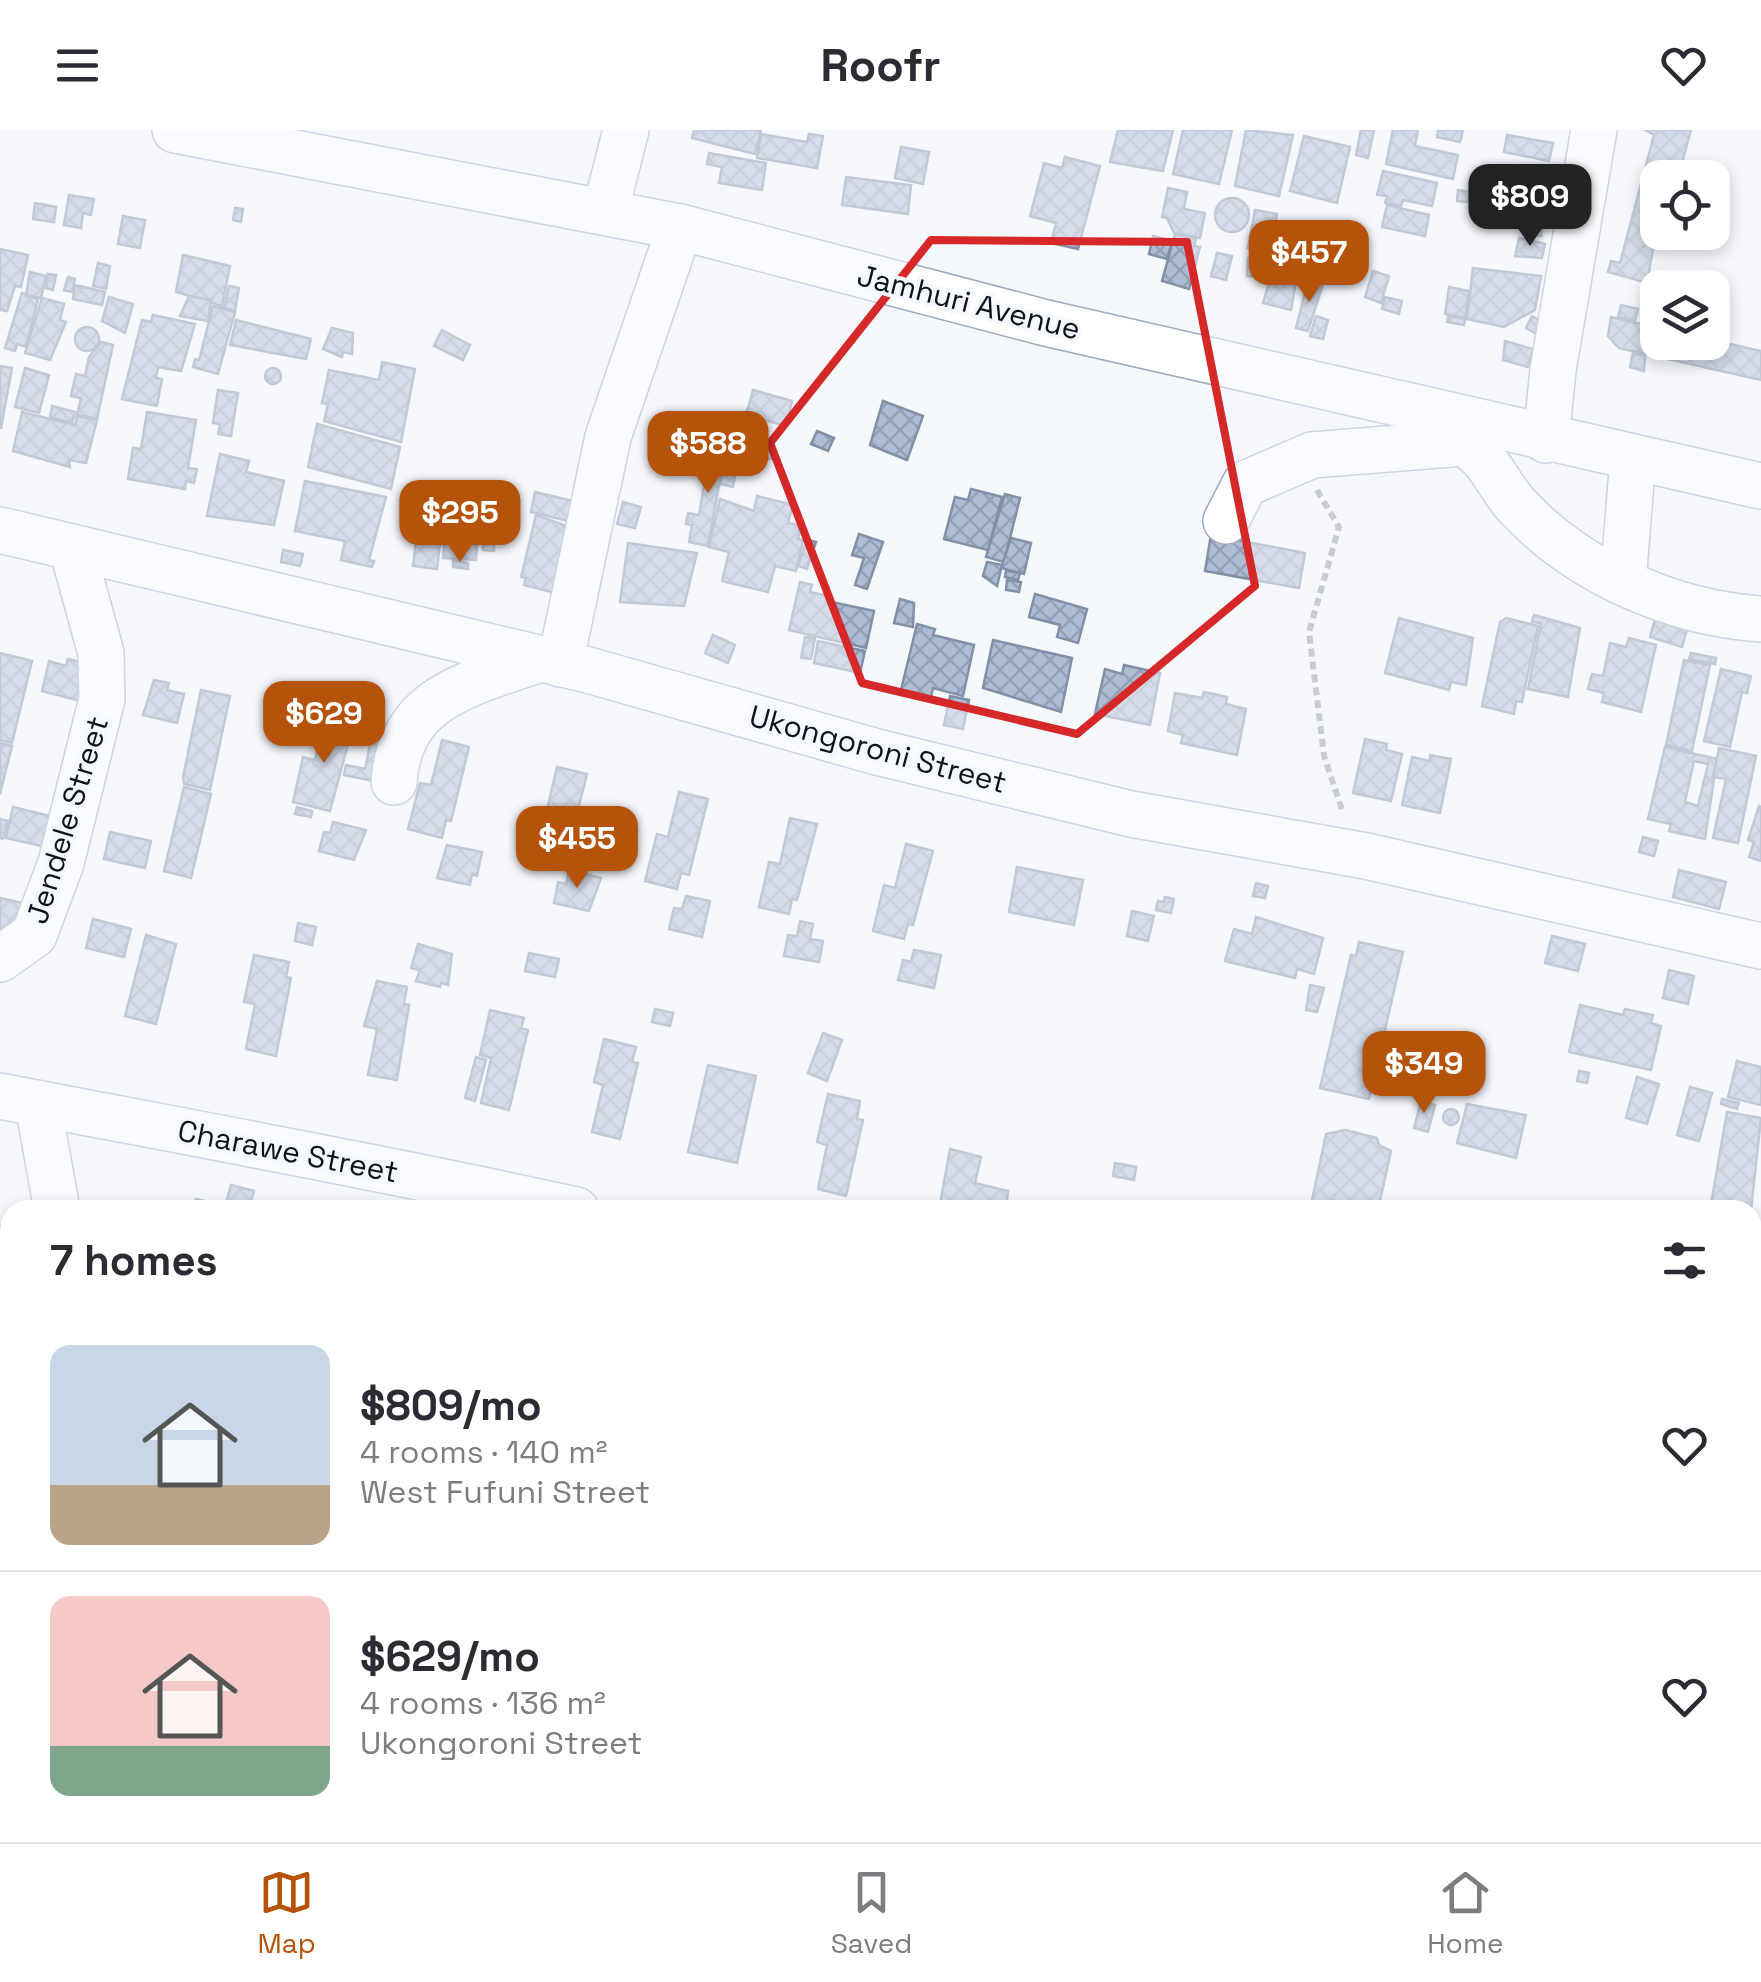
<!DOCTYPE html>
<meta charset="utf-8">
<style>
:root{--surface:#fff;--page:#f2f2f3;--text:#2b2b33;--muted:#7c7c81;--line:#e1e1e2;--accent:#b45309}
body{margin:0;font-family:"Space Grotesk",sans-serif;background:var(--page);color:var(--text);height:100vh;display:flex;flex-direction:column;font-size:38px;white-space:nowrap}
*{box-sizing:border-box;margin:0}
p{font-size:32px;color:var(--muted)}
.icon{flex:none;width:55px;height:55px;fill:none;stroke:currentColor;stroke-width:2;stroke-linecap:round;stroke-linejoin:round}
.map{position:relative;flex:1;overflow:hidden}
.side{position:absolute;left:0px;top:1070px;width:1762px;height:642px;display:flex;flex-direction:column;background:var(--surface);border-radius:30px 30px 0 0;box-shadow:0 5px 15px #0003}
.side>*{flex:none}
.fabs{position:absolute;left:1640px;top:30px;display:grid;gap:20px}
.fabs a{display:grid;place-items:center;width:90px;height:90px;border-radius:20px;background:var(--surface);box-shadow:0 5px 15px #0003;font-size:50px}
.price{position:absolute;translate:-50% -85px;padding:0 22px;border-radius:20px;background:var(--accent);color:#fff;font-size:32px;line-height:65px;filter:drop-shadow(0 2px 5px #0008)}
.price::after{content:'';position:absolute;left:50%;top:60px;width:30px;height:22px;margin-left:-15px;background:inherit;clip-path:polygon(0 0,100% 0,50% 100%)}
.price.on{background:#222;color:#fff}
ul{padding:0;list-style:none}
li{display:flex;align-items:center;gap:30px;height:250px;padding:0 50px}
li+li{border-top:2px solid var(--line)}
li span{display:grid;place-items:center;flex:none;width:280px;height:200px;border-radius:20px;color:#555}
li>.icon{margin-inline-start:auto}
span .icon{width:120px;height:120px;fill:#fffc;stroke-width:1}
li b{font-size:42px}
h2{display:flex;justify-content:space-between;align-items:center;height:120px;padding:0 50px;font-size:42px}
header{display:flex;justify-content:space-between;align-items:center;height:130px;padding:0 50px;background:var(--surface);font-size:45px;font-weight:600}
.menu{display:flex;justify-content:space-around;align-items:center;height:140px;border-top:2px solid var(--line);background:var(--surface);font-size:28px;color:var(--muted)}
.menu a{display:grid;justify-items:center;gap:5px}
.menu .on{color:var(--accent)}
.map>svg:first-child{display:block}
.building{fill:url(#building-cross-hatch);stroke:#8290a6;stroke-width:2.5;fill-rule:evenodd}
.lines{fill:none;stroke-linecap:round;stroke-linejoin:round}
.minor-casing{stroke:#9caac1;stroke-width:48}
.path{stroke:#91959b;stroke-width:6;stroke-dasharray:8 5;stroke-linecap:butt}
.minor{stroke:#fff;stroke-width:45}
.marked{fill:none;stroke:#d62828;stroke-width:8;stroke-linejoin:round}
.labels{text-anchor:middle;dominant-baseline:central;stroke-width:8;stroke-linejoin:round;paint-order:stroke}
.street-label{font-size:30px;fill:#0e131b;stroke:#f5f8fd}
</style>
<header><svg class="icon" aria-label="menu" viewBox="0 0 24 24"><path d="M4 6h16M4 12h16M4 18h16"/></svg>Roofr<svg class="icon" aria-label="heart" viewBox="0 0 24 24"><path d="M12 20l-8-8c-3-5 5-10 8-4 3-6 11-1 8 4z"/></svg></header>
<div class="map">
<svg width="1761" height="1712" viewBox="0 0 1761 1712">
<defs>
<pattern id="building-cross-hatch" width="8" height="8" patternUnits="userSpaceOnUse" patternTransform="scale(2.5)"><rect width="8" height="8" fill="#aebcd4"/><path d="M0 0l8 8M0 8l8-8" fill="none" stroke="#94a1b5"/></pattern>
</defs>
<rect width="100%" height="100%" fill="#f5f8fd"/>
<!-- building -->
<g class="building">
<polygon points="694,0 761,0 755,24 692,8"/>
<polygon points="1118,0 1173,0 1163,41 1110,32"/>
<polygon points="1183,0 1232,0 1219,54 1173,44"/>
<polygon points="1246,0 1293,5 1279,66 1235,56"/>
<polygon points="1361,0 1374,0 1368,28 1356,25"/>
<polygon points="1393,0 1418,0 1415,16 1458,25 1453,49 1386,34"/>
<polygon points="1438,0 1463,0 1460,12 1437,7"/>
<polygon points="1645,0 1691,0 1678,48 1658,48 1658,91 1647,153 1608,142 1611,131 1620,133 1654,5"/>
<polygon points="761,4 807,12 809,4 823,6 817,38 757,28"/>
<polygon points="1507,5 1553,13 1549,31 1504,22"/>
<polygon points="1304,6 1350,17 1337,73 1290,61"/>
<polygon points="901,17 929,22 923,54 895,48"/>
<polygon points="709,23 766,33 762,60 719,53 722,37 707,34"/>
<polygon points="1065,27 1100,36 1078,119 1051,113 1056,93 1030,86 1044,33 1062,38"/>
<polygon points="1516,35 1541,40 1535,68 1499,56 1502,39 1514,42"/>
<polygon points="1383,41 1437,53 1432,76 1403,70 1401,76 1385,73 1387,66 1377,65"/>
<polygon points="846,47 911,55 908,84 842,75"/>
<polygon points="1168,58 1187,62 1184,79 1205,83 1200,108 1174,103 1167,88 1162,87"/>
<polygon points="1458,60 1470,62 1469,72 1457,71"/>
<polygon points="69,65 94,69 91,85 83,83 81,98 64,95"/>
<circle cx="1232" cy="85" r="17"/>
<polygon points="35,73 56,77 54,92 33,89"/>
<polygon points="1387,75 1429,85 1425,106 1382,97"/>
<polygon points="235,78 243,79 241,92 233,90"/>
<polygon points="1255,80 1277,84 1270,121 1248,118"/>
<polygon points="123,86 145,90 140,118 118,114"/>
<polygon points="1528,90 1543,93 1541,106 1525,103"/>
<polygon points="1175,104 1196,109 1194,116 1200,117 1189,159 1162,151"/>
<polygon points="1153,106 1172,111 1167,129 1149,124"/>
<polygon points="1519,108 1545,114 1542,128 1515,126"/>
<polygon points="1356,114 1364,116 1360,130 1352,128"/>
<polygon points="0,119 28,125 21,157 15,156 7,181 0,180"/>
<polygon points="1217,123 1232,126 1226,150 1211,146"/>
<polygon points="183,125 230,136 222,176 176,162"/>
<polygon points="1265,127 1265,147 1247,146 1248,128"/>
<polygon points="1273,130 1298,135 1295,150 1270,144"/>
<polygon points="98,133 110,136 106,159 93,156"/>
<polygon points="1473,138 1541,146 1535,180 1504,197 1467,189"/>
<polygon points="1373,141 1389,146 1381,173 1365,167"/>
<polygon points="30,142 46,146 41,168 26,165"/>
<polygon points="48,144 56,145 53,160 46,158"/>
<polygon points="1271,146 1296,152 1291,180 1263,173"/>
<polygon points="68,147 75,149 72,162 64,160"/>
<polygon points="1308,150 1323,154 1308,201 1296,198"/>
<polygon points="75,155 105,162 102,175 73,169"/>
<polygon points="229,156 239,158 235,181 224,178"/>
<polygon points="1449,157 1469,161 1465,188 1445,184"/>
<polygon points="22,163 38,169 26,217 17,214 15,221 5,218"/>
<polygon points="189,166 211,170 208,191 180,186"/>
<polygon points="109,167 133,174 125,203 102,191"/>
<polygon points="1385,167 1402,171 1399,184 1382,179"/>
<polygon points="42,168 64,174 60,190 66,192 50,230 25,223"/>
<polygon points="1621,175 1638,179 1635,191 1618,187"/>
<polygon points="213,176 235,182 218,244 193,237 195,229 199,230"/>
<polygon points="153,185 195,194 181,241 158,237 156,248 162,249 157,276 122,269 142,190 151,192"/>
<polygon points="1316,186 1328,190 1323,209 1310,206"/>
<polygon points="1448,186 1465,189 1464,195 1447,192"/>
<polygon points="1532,186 1548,195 1542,207 1526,198"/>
<polygon points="1611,187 1658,198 1658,212 1712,210 1761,221 1761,250 1619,218 1608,206"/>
<polygon points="236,190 311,209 306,229 230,215"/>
<circle cx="87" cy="209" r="12"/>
<polygon points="332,198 353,203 352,224 343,222 342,227 323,219"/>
<polygon points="442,200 470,215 463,230 434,216"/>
<polygon points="1505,211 1533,219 1528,237 1503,230"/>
<polygon points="101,212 113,215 97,289 77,285 81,268 71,266 76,244 85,246 89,227"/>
<polygon points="1633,223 1645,226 1644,241 1630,237"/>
<polygon points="382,232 415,239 401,312 324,291 328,274 322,273 329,240 379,250"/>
<polygon points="0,236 12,238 1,298 0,298"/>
<polygon points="25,238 49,245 39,283 15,277"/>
<circle cx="273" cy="246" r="8"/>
<polygon points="218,260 238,263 231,306 218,304 220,294 213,293"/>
<polygon points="753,260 792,271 786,296 746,285"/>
<polygon points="883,271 923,286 907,330 870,315"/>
<polygon points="52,276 75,282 72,293 50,287"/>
<polygon points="22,282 75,295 77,286 97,290 86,333 69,330 70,337 13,321"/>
<polygon points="147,282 196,290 188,338 197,339 194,353 186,351 185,359 128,349 133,318 141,319"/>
<polygon points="317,294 400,317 391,359 308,337"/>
<polygon points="817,301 834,308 828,321 811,314"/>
<polygon points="712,309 727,312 708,416 689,412 692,395 686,394 688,383 699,385"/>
<polygon points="762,318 771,318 771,329 763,329"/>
<polygon points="220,324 249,331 246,342 284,351 274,395 207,386"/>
<polygon points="724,333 737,336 733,357 720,354"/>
<polygon points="305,351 386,367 369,430 374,431 372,437 341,430 345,411 295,401"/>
<polygon points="971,359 1002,367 988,420 944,409 955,367 968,370"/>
<polygon points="535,362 589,375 585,395 531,382"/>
<polygon points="1005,364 1020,368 1004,432 986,427"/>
<polygon points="757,366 793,375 788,393 801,395 798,409 803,410 796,441 775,436 768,462 722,451 729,422 709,417 720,369 754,381"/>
<polygon points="623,372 641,377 635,398 617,394"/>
<polygon points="420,376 444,379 437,439 413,436"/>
<polygon points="447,379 479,382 476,430 443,428"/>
<polygon points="536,385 583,402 567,466 524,455 526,448 521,447"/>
<polygon points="495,390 494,421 483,420 481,391"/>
<polygon points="859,404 883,412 867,459 855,455 864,428 852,425"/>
<polygon points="1211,405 1305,423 1299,458 1205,441"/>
<polygon points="1011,408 1031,413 1024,444 1001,438"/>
<polygon points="807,410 816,412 807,439 798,436"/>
<polygon points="628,413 697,423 684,476 620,472"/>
<polygon points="283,420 303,424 300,436 281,432"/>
<polygon points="453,430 468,433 468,439 453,437"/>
<polygon points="987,432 1002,435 997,456 983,446"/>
<polygon points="1006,441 1020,443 1018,450 1005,447"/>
<polygon points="1007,450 1021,452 1019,462 1006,460"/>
<polygon points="800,452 812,455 810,462 828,466 827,471 874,481 866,518 789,500"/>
<polygon points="1035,464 1087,479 1078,513 1057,507 1060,495 1029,487"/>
<polygon points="900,469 914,473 913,497 894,493"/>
<polygon points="1658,479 1690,489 1682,517 1650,507"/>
<polygon points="1534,485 1580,498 1568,567 1528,559 1541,493 1532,492"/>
<polygon points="1399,488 1473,508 1466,555 1451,552 1449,560 1385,543"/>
<polygon points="1506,488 1538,496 1522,572 1516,571 1514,584 1482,576 1500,492"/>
<polygon points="917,494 935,499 933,505 974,515 963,566 933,558 931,567 901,560"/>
<polygon points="713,505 735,515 728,533 705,523"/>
<polygon points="805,507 815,508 811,529 801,528"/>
<polygon points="1629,508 1656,515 1641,582 1602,572 1604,563 1588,559 1592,544 1603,546 1610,513 1626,517"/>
<polygon points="993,510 1072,528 1061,582 983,558"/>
<polygon points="818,511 865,521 860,543 814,533"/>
<polygon points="0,523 32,531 12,613 0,610"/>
<polygon points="1691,523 1716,528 1715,534 1689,529"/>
<polygon points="68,529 81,532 80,571 42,561 49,531 66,536"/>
<polygon points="1684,530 1710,535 1692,621 1666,615"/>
<polygon points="1124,535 1160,543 1150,595 1095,584 1105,539 1122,544"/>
<polygon points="1721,539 1751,546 1747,563 1742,562 1730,617 1704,611"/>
<polygon points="154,550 169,553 167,560 184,564 177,593 143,585"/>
<polygon points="201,560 230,566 210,660 184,654 183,647"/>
<polygon points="1204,562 1227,567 1226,574 1246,579 1237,625 1181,613 1183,605 1168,601 1175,563 1202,568"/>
<polygon points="950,566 969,570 963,599 944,595"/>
<polygon points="325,586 354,592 330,681 293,672 303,627 315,630"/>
<polygon points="355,597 389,603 383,653 344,645 346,635 365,639 370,614 352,611"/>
<polygon points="1365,609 1387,614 1386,620 1402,624 1391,671 1353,663"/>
<polygon points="442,610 469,617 451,691 446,690 442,708 408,699 420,653 431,655"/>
<polygon points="0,613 12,616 0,664"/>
<path d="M1665,617l52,12 -12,80 -36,-8 2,-7 -23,-5zM1694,631l14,3 -10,42 -13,-4z"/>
<polygon points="1719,618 1756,626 1738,713 1713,708 1726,649 1713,647"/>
<polygon points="1430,625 1451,629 1440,683 1402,675 1412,627 1430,631"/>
<polygon points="557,637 587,644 568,719 564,718 560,734 527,727 537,681 546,684"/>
<polygon points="184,657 211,664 191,748 164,741"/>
<polygon points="679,662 708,669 689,745 681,743 677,759 645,751 657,704 668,707"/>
<polygon points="1759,676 1761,677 1761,731 1749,727 1754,712 1748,710"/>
<polygon points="13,677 54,687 46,717 6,708"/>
<polygon points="297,677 312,681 311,687 295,684"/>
<polygon points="790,688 817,694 797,770 792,769 789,784 759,777 769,732 780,734"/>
<polygon points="0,689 8,691 3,709 0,708"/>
<polygon points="333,692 366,700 354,730 319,721 324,702 330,703"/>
<polygon points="110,702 151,711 145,738 104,729"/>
<polygon points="1643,707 1658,711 1654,726 1639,722"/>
<polygon points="906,714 933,721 913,795 908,794 904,809 873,801 884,755 895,758"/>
<polygon points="447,715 482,722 477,746 472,744 470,755 437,748"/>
<polygon points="1017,737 1083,750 1074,795 1009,782"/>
<polygon points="569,740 601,748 589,781 554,773 558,752 566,754"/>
<polygon points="1679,740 1726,752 1719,779 1673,767"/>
<polygon points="1256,753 1268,756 1265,768 1253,766"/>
<polygon points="686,766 710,771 702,807 669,799 674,778 682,779"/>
<polygon points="1165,767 1174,769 1171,783 1156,780 1158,771 1164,772"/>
<polygon points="0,768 35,776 28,807 0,800"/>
<polygon points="1132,781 1154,786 1148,811 1127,806"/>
<polygon points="1256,787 1323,808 1314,844 1297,839 1295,848 1225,831 1234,799 1252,804"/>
<polygon points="93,789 131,799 124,827 86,818"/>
<polygon points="800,791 813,794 810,809 823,811 819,832 784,826 788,805 797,806"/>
<polygon points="298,793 316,797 312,815 295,811"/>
<polygon points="146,805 176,814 156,894 125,886"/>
<polygon points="1552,806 1585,814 1578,841 1545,833"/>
<polygon points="1359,812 1403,822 1369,969 1320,958 1351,825 1356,826"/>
<polygon points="418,814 452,824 448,855 441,853 440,857 416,851 420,840 411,838"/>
<polygon points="914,820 941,825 934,858 898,850 903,830 911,832"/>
<polygon points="529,823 559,829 555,847 525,841"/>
<polygon points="254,825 289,832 286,847 291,848 276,926 246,919 255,874 244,872"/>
<polygon points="1669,840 1694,846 1688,874 1663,868"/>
<polygon points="377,851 407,857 404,874 409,875 397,950 368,945 377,899 364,896"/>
<polygon points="1310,855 1324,858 1317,882 1306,880"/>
<polygon points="1580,875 1623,885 1625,879 1653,885 1651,893 1661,896 1651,940 1569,922"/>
<polygon points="655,879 673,883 670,896 652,892"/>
<polygon points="490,880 524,888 521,898 528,900 509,980 481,973 491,928 480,925"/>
<polygon points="823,903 842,910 827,951 808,943"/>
<polygon points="604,909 636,917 632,932 638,933 620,1009 592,1002 603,955 594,952"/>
<polygon points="1447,919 1462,922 1460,938 1445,936"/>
<polygon points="476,927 486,930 475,971 465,968"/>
<polygon points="1737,931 1761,937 1761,975 1728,967"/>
<polygon points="708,935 756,946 737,1033 688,1022"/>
<polygon points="1579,941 1589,943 1587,953 1577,951"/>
<polygon points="1637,947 1659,954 1647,994 1626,988"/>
<polygon points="1690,957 1712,963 1699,1011 1677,1005"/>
<polygon points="828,964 860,971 857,989 863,990 846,1066 818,1059 827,1015 817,1012"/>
<polygon points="1722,969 1739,973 1737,979 1721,974"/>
<polygon points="1421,971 1435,975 1428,1002 1414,998"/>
<polygon points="1467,974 1526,985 1516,1028 1457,1013"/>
<circle cx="1451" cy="987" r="8"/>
<polygon points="1727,982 1761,988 1751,1080 1710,1080"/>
<polygon points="1345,1000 1377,1008 1379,1015 1391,1021 1378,1080 1353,1080 1354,1076 1334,1070 1332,1080 1310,1080 1326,1004"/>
<polygon points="950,1019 981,1027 975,1053 1008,1061 1006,1080 939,1080"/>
<polygon points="1115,1033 1136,1037 1134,1050 1113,1046"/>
<polygon points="231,1055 254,1061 249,1080 193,1080 196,1069 225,1076"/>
<polygon points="1103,1072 1128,1078 1127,1080 1101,1080"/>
<rect x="0" y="1095" width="10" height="53"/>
<polygon points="1761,1171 1761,1276 1752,1274 1752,1210"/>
<polygon points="0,1192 10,1192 10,1264 0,1263"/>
<rect x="0" y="1277" width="10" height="58"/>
<polygon points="128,1702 154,1702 152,1712 126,1712"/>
<polygon points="166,1702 192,1706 191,1712 164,1712"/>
<polygon points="226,1702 259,1702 256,1712 224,1712"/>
<polygon points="324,1702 402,1702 400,1712 322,1712"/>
<polygon points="506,1702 564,1702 572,1705 571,1712 504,1712"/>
<polygon points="598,1702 653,1702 653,1712 596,1712"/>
<polygon points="1321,1702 1392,1702 1390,1712 1324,1712 1319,1711"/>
<polygon points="1423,1702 1452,1702 1495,1712 1421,1712"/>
<polygon points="1641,1702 1679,1702 1677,1712 1639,1712"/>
<polygon points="1205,1704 1227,1709 1226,1712 1203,1712"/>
<polygon points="292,1705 312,1710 311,1712 290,1712"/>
</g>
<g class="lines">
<defs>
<g id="minor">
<polyline points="175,0 680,97 1046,193 1761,356"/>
<polyline points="605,82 626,0"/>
<polyline points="1546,310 1553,240 1594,0"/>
<path d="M1226,391l19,-37 67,-29 151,-12c28,15 34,42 55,64 61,65 154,106 243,112"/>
<polyline points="0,400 588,540 877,622 1131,684 1366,726 1761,816"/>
<polyline points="1623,452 1633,328"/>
<polyline points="560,534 608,307 680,97"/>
<path d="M394,652c6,-86 76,-98 146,-123"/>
<polyline points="0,829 34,805 61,733 102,569 101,523 72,418"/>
<path d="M0,966c192,37 384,72 576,114"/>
<polyline points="38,974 57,1080"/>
<polyline points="1752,1339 1761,1341"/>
<polyline points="1752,1673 1761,1634"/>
<polyline points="861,1702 899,1712"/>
<polyline points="77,1712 77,1702"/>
</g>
</defs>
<!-- minor casing -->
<use href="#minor" class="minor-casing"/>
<!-- path -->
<polyline class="path" points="1317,360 1339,397 1309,502 1324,626 1343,683"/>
<!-- minor -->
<use href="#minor" class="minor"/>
</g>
<!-- marked area -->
<path d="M0 0H1761V1712H0ZM931,110l256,2 68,344 -178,148 -215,-51 -92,-240z" fill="#f5f8fd" fill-opacity=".55" fill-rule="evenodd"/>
<path class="marked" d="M931,110l256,2 68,344 -178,148 -215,-51 -92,-240z"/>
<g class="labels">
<!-- street labels -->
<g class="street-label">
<text transform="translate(969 172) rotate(14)">Jamhuri Avenue</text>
<text transform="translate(878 619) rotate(15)">Ukongoroni Street</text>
<text transform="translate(67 690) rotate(-73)">Jendele Street</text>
<text transform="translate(288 1021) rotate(11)">Charawe Street</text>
</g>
</g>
</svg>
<div class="fabs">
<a><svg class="icon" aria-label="locate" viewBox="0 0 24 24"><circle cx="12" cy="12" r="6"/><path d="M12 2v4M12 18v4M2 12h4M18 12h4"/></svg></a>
<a><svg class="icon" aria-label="layers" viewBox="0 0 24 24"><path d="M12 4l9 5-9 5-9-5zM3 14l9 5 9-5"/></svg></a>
</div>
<b class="price on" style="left:1530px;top:119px">$809</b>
<b class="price" style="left:1309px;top:175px">$457</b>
<b class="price" style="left:708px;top:366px">$588</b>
<b class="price" style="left:460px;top:435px">$295</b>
<b class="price" style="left:324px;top:636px">$629</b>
<b class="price" style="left:577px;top:761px">$455</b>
<b class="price" style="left:1424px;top:986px">$349</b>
<section class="side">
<h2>7 homes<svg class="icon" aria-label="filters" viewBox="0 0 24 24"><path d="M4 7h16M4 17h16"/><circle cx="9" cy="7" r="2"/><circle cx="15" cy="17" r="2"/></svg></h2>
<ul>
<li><span style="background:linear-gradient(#c9d6e8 70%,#b9a48a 0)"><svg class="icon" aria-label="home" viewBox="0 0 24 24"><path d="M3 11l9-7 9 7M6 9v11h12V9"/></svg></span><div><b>$809/mo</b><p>4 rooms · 140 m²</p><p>West Fufuni Street</p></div><svg class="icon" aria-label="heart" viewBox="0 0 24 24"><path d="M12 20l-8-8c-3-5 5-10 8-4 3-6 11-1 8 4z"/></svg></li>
<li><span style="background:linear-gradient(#f6c9c9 75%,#7fa58c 0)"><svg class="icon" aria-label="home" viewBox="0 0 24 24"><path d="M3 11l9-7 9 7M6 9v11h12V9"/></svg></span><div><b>$629/mo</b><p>4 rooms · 136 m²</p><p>Ukongoroni Street</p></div><svg class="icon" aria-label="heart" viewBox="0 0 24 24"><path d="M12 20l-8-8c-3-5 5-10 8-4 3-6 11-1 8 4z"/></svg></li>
</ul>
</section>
</div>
<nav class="menu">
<a class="on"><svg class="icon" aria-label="map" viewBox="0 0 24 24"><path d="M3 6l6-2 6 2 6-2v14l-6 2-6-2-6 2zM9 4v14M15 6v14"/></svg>Map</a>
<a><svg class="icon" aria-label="saved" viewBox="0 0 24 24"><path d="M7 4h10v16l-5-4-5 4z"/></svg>Saved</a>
<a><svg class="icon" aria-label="home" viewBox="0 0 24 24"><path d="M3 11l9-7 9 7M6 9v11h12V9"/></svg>Home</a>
</nav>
